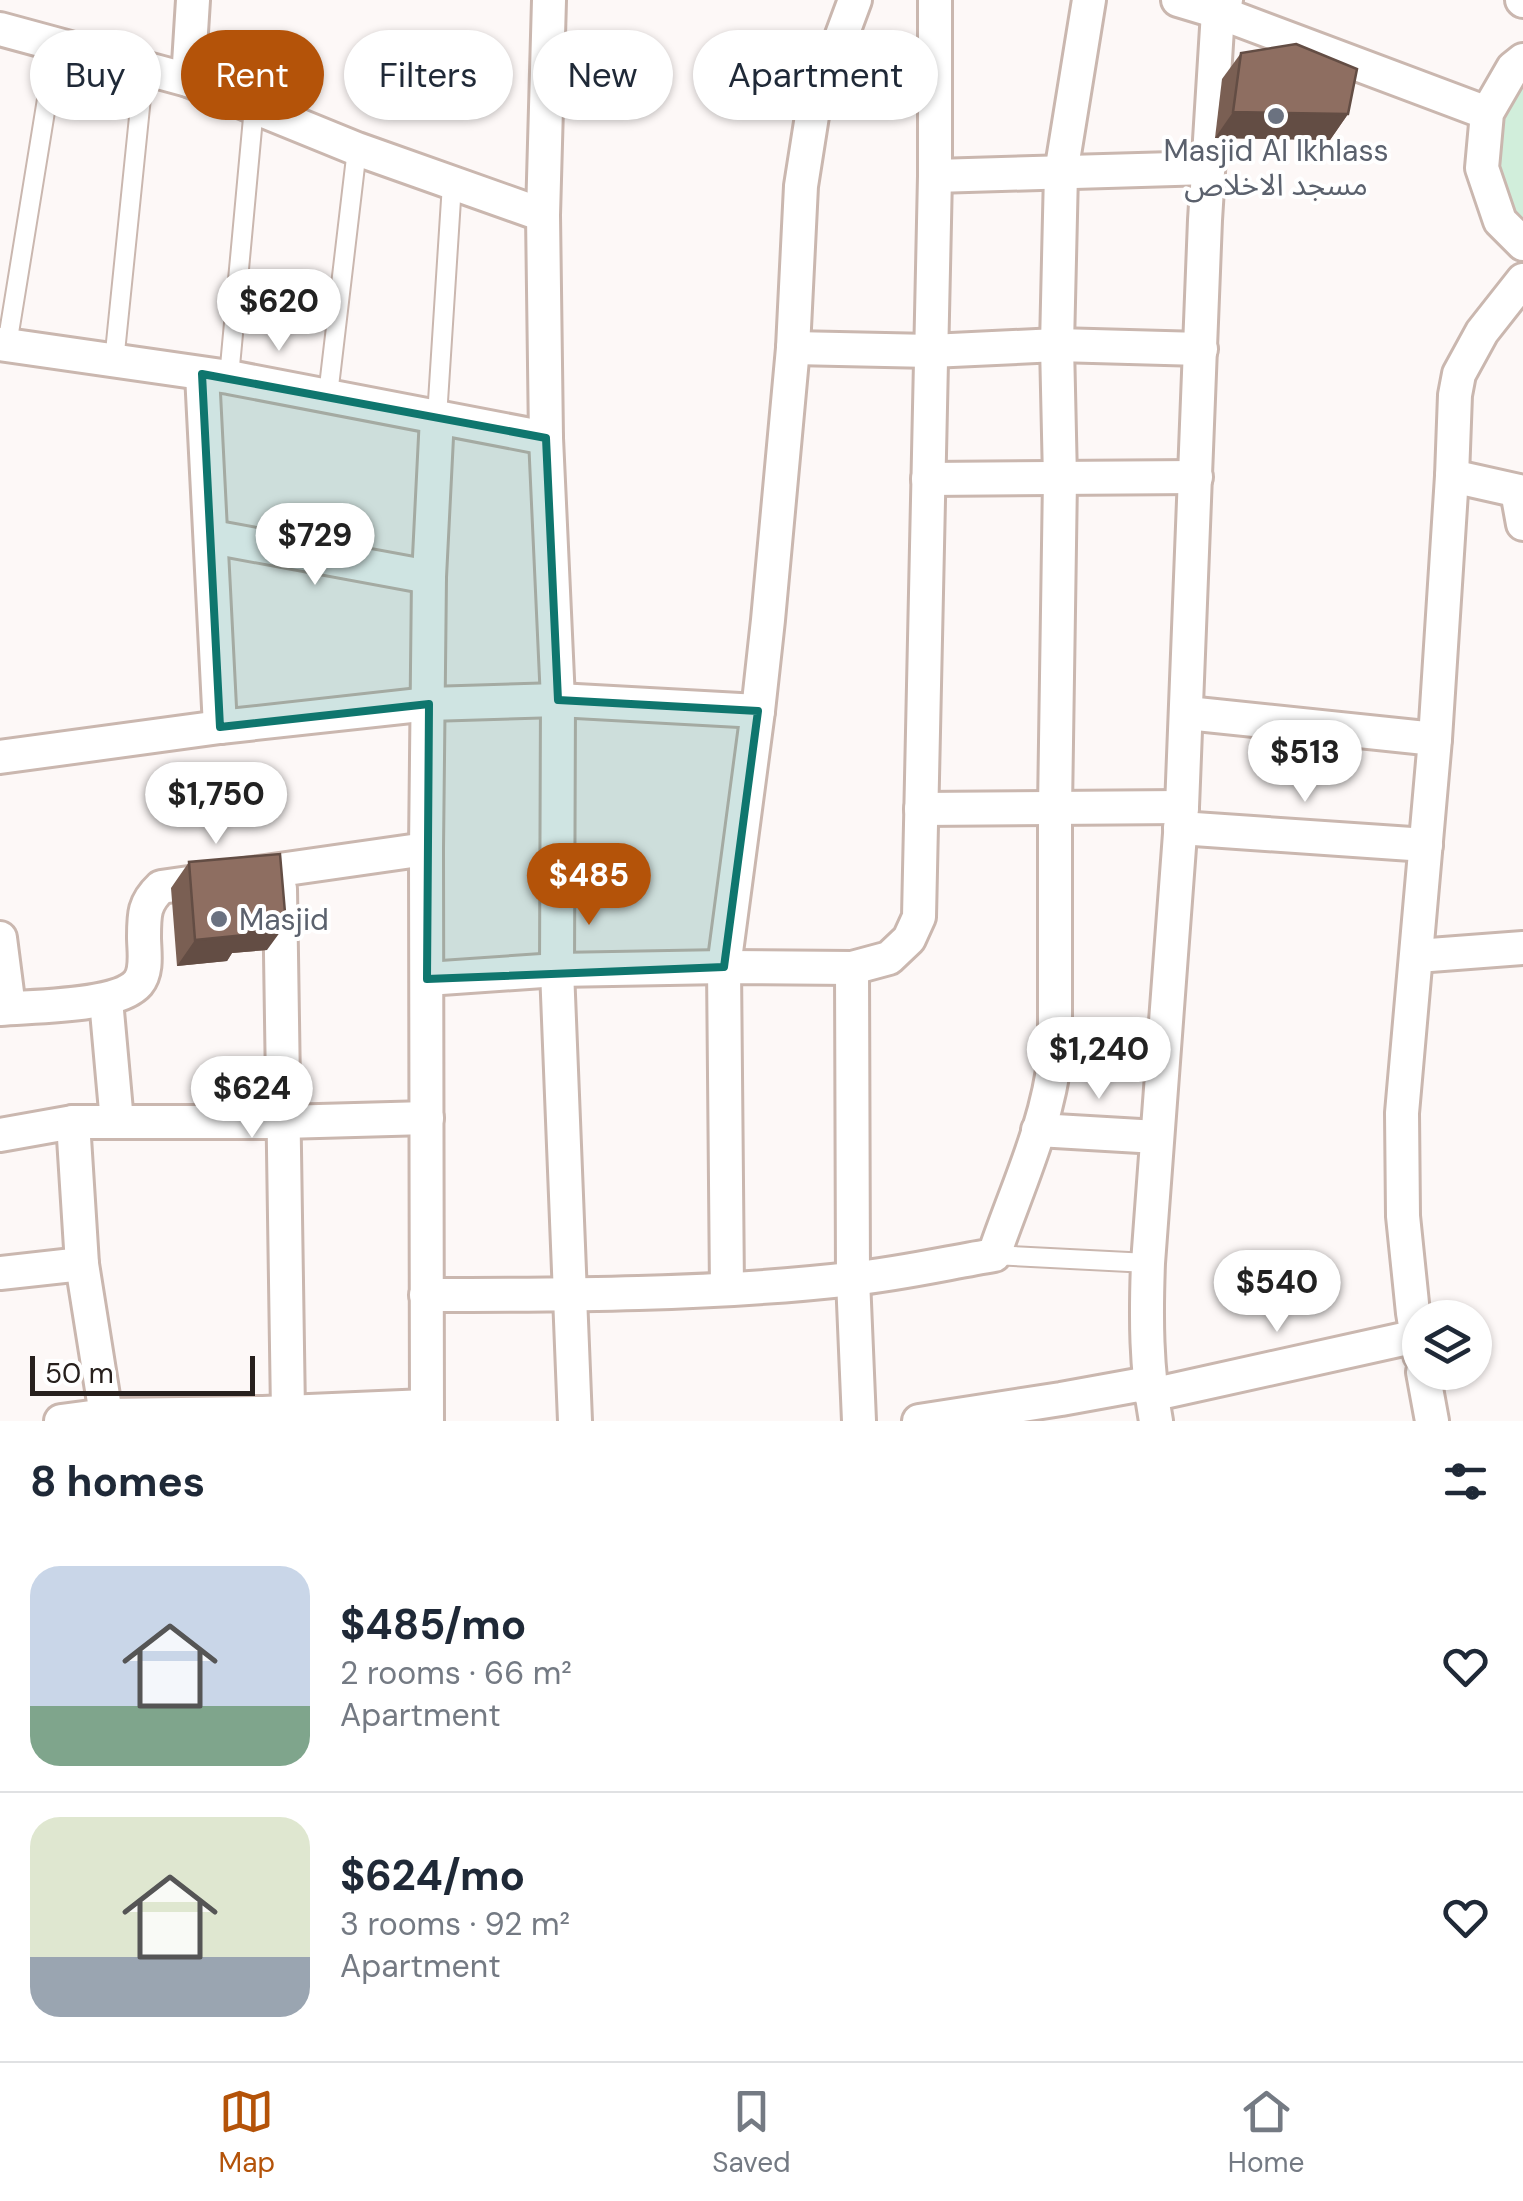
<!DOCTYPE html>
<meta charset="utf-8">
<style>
:root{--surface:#fff;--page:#f2f2f3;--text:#1f2937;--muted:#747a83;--line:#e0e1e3;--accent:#b45309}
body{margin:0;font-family:"DM Sans","Noto Sans Arabic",sans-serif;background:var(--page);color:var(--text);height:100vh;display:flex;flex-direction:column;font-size:38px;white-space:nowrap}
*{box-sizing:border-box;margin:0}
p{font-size:32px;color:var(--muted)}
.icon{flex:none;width:55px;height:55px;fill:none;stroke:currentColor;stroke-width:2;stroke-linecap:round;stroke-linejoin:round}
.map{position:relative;height:1421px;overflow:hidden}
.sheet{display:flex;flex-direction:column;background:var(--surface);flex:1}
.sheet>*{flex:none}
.hud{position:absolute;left:30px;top:30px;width:1000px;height:90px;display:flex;gap:20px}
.fabs{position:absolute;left:1402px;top:1300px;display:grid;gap:20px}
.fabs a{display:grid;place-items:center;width:90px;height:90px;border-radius:50%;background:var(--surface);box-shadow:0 2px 8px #0004;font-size:50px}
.scale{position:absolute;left:30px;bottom:25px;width:225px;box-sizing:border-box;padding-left:10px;border:5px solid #27201d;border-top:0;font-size:28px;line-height:35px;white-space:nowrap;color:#27201d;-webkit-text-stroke:8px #fff;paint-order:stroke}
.price{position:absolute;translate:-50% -85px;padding:0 22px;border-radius:35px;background:#fff;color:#222;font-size:32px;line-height:65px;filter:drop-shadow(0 2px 5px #0008)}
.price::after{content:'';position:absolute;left:50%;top:60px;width:30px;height:22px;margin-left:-15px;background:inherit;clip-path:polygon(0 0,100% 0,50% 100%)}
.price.on{background:var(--accent);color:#fff}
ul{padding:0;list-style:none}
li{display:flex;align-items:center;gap:30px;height:250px;padding:0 30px}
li+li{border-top:2px solid var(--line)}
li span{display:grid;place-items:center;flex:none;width:280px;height:200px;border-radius:30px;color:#555}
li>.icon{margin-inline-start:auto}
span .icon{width:120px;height:120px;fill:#fffc;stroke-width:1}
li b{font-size:42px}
h2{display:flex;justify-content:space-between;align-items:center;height:120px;padding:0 30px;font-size:42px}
.chip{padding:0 35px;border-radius:45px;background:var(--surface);box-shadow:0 2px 8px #0004;font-size:35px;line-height:90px}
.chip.on{background:var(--accent);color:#fff}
.tab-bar{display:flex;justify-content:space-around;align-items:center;height:140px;border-top:2px solid var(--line);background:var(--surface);font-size:28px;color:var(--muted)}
.tab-bar a{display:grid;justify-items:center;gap:5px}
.tab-bar .on{color:var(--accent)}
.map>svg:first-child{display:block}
.green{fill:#d1eedb}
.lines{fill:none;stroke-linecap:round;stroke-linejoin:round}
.service-casing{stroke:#cab7af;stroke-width:22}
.minor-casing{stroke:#cab7af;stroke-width:38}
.service{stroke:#fff;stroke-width:18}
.minor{stroke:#fff;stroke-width:32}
.wall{fill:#7a5f53}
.shaded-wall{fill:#634d44}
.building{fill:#8e6e61;stroke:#634d44;stroke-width:2.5}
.marked{fill:#0f766e;fill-opacity:0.2;stroke:#0f766e;stroke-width:8;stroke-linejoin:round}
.worship-dot{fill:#6b7280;stroke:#fff;stroke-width:4}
.labels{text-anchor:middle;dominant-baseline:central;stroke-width:8;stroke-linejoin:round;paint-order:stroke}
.worship-label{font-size:30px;fill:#5b616d;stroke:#fff}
</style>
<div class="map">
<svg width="1523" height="1421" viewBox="0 0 1523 1421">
<rect width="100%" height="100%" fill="#fdf8f7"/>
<!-- green -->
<path class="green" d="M1523,87v142c-35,-45 -34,-97 0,-142z"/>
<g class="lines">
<defs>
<g id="service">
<polyline points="7,345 56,44"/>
<polyline points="114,362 144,68"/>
<polyline points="229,377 254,107"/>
<polyline points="328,395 357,149"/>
<polyline points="437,417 452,184"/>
<polyline points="994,1255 1148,1263"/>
</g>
<g id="minor">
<polyline points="549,0 543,215 546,438 558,700 557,970 575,1421"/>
<polyline points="1178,0 1218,12 1487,113"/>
<polyline points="1522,0 1523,1"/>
<polyline points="0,29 188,80 357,149 543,215"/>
<polyline points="1523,60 1513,68 1487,113 1482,168 1500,221 1523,244"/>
<polyline points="188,80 193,0"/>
<polyline points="935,176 1208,168"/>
<polyline points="0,344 229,377 546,438"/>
<polyline points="793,348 931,351 1057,345 1201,349"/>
<polyline points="202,374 220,727"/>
<polyline points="1452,476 1523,492"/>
<polyline points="928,479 1196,477"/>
<polyline points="1517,491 1523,524"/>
<polyline points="212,537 429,577"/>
<polyline points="1187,713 1435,739"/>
<polyline points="0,757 220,727 429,704 558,700 758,711"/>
<polyline points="921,809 1182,807"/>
<polyline points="1180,828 1426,845"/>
<polyline points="280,889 288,1412"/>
<polyline points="0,938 9,1008"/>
<polyline points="1417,956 1523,948"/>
<polyline points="852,968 853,1279 859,1421"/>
<polyline points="427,979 557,970 724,967 852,968 889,958 909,939 919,917 935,176 935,0"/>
<polyline points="106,1000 117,1122"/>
<path d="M0,1009c32,-3 118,-2 138,-26 10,-12 6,-32 6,-46 0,-23 0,-34 17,-50l265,-38"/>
<polyline points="73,1122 82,1264 107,1421"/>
<polyline points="1038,1130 1157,1137"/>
<polyline points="0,1135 73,1122 283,1122 427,1118"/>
<polyline points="0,1273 82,1264"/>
<polyline points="727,1289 724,967 758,711 768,620 793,348 801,186 812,116 855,0"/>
<path d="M426,1295c141,0 284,0 425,-16 48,-5 96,-16 143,-24 22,-65 54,-131 61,-200v-247l5,-329 -3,-134 4,-172 28,-173"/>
<polyline points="1420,1355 1413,1313 1403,1216 1402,1113 1435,739 1452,476 1455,395 1459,374 1482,332 1523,280"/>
<polyline points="1423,1372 1432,1421"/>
<polyline points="1151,1395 1417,1336"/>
<polyline points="61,1421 106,1415 263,1413 426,1406"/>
<polyline points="427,1421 426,849 429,577 437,417"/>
<polyline points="919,1421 1061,1399 1149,1383"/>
<path d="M1156,1421c-10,-53 -10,-104 -8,-158l34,-456 23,-587 13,-208 8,-12"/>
</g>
</defs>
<!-- service casing -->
<use href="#service" class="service-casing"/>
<!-- minor casing -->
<use href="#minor" class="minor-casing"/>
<!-- service -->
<use href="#service" class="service"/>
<!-- minor -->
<use href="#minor" class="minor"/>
</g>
<!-- wall -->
<g class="wall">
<polygon points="1241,53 1348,114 1330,140 1215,138 1222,79"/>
<polygon points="189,862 267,950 232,953 227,961 177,966 171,888"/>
</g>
<!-- shaded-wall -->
<g class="shaded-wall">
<polygon points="1233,112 1348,114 1330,140 1215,138"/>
<polygon points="286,924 267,950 232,953 227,961 177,966 195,940 244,928"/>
</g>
<!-- building -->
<g class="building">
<polygon points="1296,44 1357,69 1348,114 1233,112 1241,53"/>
<polygon points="280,854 286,924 244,928 245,935 195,940 189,862"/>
</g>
<!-- marked area -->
<path class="marked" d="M202,374l344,64 12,262 200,11 -34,256 -297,12 2,-275 -209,23z"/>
<!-- markers -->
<g class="worship-dot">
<circle cx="1276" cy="116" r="10"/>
<circle cx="219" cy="919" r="10"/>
</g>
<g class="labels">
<!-- worship labels -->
<g class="worship-label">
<text x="1276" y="150">Masjid Al Ikhlass<tspan x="1276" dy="34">مسجد الاخلاص</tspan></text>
<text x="239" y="919" text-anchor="start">Masjid</text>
</g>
</g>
</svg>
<div class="fabs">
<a><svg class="icon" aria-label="layers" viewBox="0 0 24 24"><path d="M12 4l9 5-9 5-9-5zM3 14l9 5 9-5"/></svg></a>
</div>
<div class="scale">50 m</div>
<b class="price" style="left:279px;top:354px">$620</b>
<b class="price" style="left:315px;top:588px">$729</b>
<b class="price" style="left:1305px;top:805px">$513</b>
<b class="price" style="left:216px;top:847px">$1,750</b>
<b class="price on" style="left:589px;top:928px">$485</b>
<b class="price" style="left:1099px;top:1102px">$1,240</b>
<b class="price" style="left:252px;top:1141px">$624</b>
<b class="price" style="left:1277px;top:1335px">$540</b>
<div class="hud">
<a class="chip">Buy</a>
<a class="chip on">Rent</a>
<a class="chip">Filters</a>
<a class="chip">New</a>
<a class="chip">Apartment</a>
</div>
</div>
<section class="sheet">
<h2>8 homes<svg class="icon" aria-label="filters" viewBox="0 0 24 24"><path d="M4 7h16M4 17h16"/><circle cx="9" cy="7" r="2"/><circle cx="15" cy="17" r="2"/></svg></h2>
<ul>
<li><span style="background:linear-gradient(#c9d6e8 70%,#7fa58c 0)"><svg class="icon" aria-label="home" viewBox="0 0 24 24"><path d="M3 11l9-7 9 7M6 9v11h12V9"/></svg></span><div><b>$485/mo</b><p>2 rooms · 66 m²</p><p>Apartment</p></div><svg class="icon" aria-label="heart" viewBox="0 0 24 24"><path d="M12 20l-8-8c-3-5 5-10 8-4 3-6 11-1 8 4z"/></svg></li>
<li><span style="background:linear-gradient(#dfe7d0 70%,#9aa5b1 0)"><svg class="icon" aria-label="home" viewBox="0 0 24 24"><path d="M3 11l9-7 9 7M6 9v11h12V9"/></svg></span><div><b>$624/mo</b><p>3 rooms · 92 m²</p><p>Apartment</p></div><svg class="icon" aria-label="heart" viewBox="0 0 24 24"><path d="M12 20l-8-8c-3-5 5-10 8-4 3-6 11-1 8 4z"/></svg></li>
</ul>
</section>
<nav class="tab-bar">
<a class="on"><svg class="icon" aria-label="map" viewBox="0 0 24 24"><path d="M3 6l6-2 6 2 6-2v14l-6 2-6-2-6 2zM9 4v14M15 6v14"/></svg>Map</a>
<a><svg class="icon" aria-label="saved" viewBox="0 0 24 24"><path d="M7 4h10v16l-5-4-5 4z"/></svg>Saved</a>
<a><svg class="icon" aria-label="home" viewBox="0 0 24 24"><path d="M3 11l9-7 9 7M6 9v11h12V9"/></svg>Home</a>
</nav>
